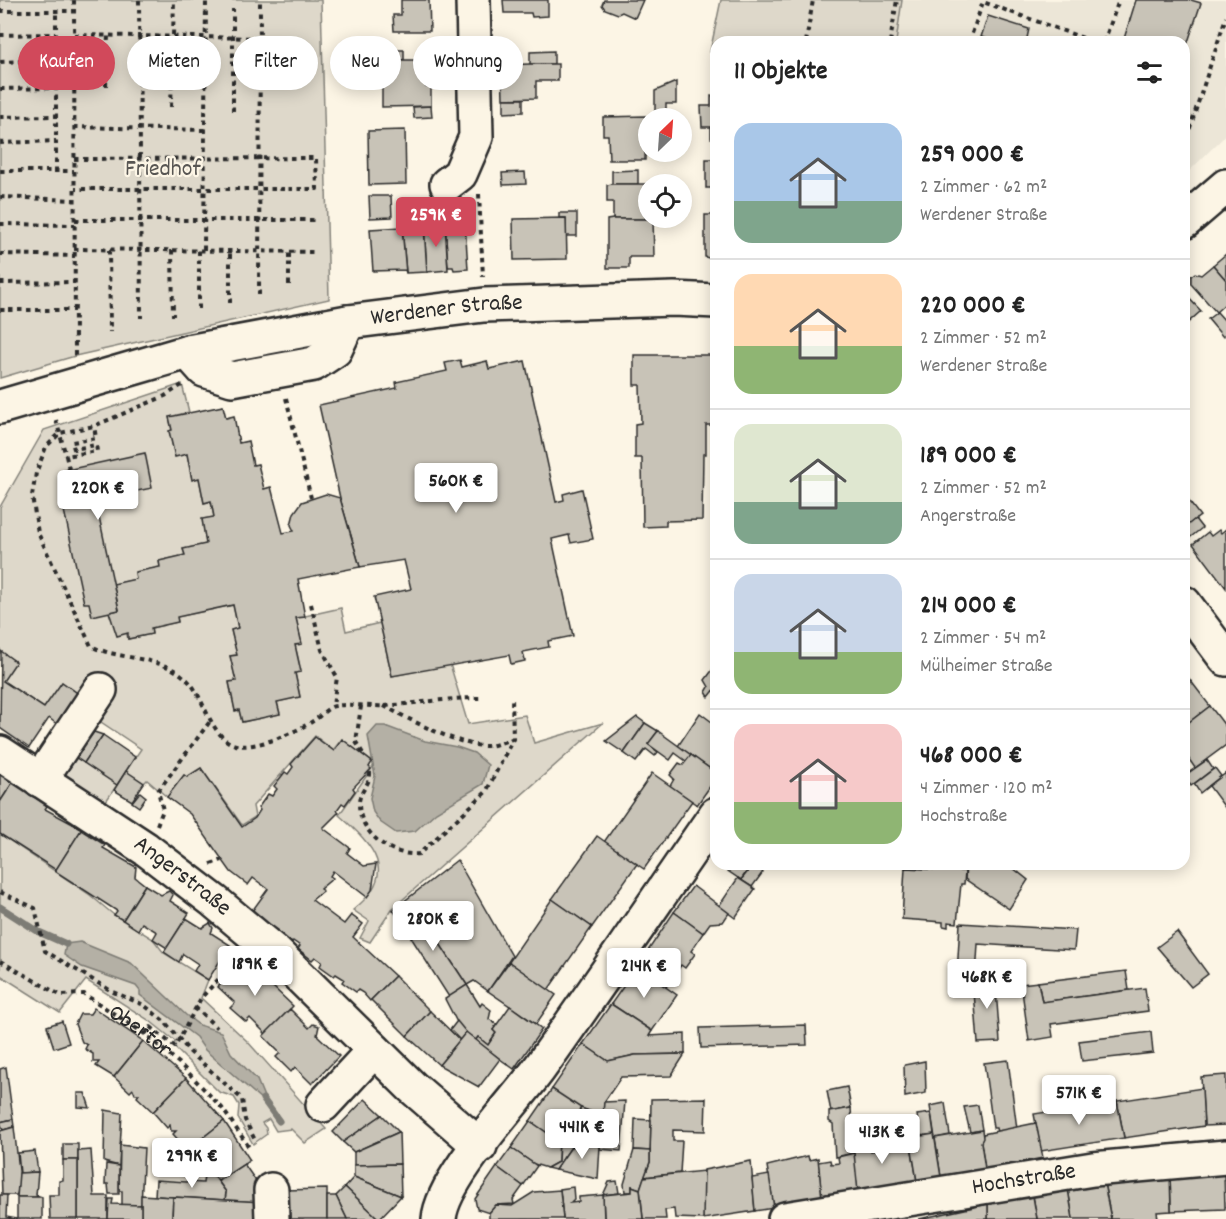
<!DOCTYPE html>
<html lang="de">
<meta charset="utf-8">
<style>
:root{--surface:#fff;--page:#f6f6f6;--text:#222;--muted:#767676;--line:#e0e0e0;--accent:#d1495b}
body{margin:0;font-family:Dekko,sans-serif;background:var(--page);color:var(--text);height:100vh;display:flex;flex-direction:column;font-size:22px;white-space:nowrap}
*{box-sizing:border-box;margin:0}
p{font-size:20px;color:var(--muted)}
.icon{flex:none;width:33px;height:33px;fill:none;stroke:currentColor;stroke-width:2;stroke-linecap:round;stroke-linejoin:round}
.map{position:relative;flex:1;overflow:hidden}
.drawer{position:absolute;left:710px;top:36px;width:480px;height:834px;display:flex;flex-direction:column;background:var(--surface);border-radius:18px;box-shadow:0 3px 15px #0003}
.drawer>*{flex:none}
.banner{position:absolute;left:18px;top:36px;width:570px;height:54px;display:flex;gap:12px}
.needle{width:39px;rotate:25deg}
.controls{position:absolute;left:638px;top:108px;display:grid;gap:12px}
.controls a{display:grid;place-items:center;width:54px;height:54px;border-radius:50%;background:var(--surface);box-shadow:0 3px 15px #0003;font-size:30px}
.price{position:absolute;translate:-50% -51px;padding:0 14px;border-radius:6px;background:#fff;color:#222;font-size:20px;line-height:39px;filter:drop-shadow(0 2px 3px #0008)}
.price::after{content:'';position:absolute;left:50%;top:36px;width:18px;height:14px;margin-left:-9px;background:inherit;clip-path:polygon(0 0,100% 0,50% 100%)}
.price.current{background:var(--accent);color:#fff}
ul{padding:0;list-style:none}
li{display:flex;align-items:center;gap:18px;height:150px;padding:0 24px}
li+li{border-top:2px solid var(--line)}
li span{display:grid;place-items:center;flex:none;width:168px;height:120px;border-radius:18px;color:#555}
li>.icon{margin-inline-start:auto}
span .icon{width:72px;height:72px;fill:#fffc;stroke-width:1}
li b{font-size:26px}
h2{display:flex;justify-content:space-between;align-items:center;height:72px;padding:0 24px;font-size:26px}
.chip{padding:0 21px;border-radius:27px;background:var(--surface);box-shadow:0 3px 15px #0003;font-size:21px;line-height:54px}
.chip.current{background:var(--accent);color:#fff}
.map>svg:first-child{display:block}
.built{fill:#ece6d7}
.green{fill:#ded8ca;stroke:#84827a;stroke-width:1.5}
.water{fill:#b4b0a5;stroke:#7d7b74;stroke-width:1.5}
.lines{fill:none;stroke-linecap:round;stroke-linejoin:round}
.stream{stroke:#7d7b74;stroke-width:7}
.building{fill:#c8c3b7;stroke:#2b2b2b;stroke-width:1.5}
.minor-casing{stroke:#2b2b2b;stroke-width:38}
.path{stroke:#2b2b2b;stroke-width:4;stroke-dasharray:4.5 4.5;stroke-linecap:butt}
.minor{stroke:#fcf5e5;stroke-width:33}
.labels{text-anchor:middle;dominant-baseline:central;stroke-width:4.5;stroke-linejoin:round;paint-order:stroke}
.park-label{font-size:24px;fill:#585653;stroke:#fcf5e5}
.street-label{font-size:24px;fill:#2b2b2b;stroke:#fcf5e5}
</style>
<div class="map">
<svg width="1226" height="1219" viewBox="0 0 1226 1219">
<rect width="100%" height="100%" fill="#fcf5e5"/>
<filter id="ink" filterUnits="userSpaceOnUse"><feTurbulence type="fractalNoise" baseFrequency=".0167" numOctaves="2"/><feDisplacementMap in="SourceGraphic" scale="12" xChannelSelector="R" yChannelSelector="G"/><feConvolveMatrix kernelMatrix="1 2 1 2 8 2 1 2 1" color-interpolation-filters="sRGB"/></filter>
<g filter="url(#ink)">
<!-- built -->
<polygon class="built" points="902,0 1226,0 1226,135 1184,176 1184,42 896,42"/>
<!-- green -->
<g class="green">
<polygon points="0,0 321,0 329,299 75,356 0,378"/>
<polygon points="721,0 902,0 896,42 716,42 715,54 710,52"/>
<path d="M182,384l7,28 -20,5 3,13 -3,1 6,25 12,-2 5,25 7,-1 5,25 7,-1 3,15 -12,2 4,25 -23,5 2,6 -26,6 1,6 -25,5 1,7 -22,5 14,55 24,-5 -1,-6 27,-6 -1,-5 56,-12 5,23 -7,2 6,25 -7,1 6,25 -7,2 6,27h4l3,12 38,-8 -3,-12 23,-5 -5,-24 6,-2 -6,-26 7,-1 -6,-26 45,-10 5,23 34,-8 12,53 58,-12 18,60 57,-9 9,28 69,-20 -211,186 -22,33 -10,-4 9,-17 -16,-11c47,-37 21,-64 -14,-95l36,-51 -33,-25 -9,11 -18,-14 -62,70 2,11 -13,8 -41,-57 -14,9 -3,-2 -17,22 -20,-17 -3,3 -18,-12 15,-22 -43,-29 -18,-25 -18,-13 -18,26 -41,-27 13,-19 -16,-10v-145l44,-77z"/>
<polygon points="75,757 117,785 102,807 60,780"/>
<polygon points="0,834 90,895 114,915 153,939 164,953 208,980 201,998 247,1041 326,1129 305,1143 291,1129 276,1131 269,1119 262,1123 266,1128 267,1134 253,1144 238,1118 239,1105 234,1097 219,1092 174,1047 175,1041 150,1021 86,980 60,1013 0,975"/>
</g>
<!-- water -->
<g class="water">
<polygon points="377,726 385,726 425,741 457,747 474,753 488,765 483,784 436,812 415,831 396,833 380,822 373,812 370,798 375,776 368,736"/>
<polygon points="80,942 131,963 186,1015 199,1025 221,1032 231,1053 257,1080 264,1097 261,1099 205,1050 196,1037 140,995 140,991 136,986 82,967 64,955 66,944"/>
</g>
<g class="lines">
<!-- stream -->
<g class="stream">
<polyline points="0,907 39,932 66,944"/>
<polyline points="263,1099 279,1121"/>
</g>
</g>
<!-- building -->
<g class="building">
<polygon points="401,0 429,0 430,31 394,31 393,15 401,15"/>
<polygon points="503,0 548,0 548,16 532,17 531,13 504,13"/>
<polygon points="604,0 643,0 635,18 622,12 618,14 605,9 602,5"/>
<polygon points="1136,0 1191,0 1201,3 1184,54 1184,42 1123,42"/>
<polygon points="988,16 1029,29 1027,38 1039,42 998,42 981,37"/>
<polygon points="381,50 404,50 404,60 382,60"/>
<polygon points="554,51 554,64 530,64 530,52"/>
<polygon points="382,60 430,60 431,80 426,80 426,87 431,87 431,106 382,107"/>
<polygon points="530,64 558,64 558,81 536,81 536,98 503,99 502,65"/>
<polygon points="676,82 676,104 666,104 666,111 655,111 655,91"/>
<polygon points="711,96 716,96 716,138 711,138 711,127 702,127 701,106 711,106"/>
<polygon points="504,99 523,99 523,112 504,113"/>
<polygon points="431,106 432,117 414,118 413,107"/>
<polygon points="646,116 645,160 609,160 608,135 603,135 603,117"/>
<polygon points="405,130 406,184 369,185 368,131"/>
<rect x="706" y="159" width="10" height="29"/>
<polygon points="638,170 638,184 612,184 612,171"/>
<polygon points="525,172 526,184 503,185 502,173"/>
<polygon points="612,184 647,184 646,219 613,219 613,202 607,202 607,185"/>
<polygon points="369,196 391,196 392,217 370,218"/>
<polygon points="559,213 577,213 577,236 566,236 566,218 559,218"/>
<polygon points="705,215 716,215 716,260 705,257"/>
<polygon points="566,218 567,259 514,260 513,219"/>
<polygon points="613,219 653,219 654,257 629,257 629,268 607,268 607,220"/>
<polygon points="465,223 468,269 454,270 453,267 448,267 445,224"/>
<polygon points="445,224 448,270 427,272 424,226"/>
<polygon points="424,226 427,272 406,273 402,227"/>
<polygon points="402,227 406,273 405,270 373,271 370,229"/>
<polygon points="1226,254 1226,280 1213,265"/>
<polygon points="1213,265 1226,280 1226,303 1216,312 1191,284 1191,276 1195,273 1201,275"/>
<polygon points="1184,293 1201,311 1184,326"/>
<polygon points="1217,312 1226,322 1226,334 1223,337 1208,319"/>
<polygon points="634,355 716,355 716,425 706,425 706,454 703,454 702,520 666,521 666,526 643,527 642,458 635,458 635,424 641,423 640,385 634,385"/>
<polygon points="460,360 462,367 487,361 489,369 525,361 556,502 564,500 563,494 582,489 593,539 571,543 569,535 552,539 573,636 548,641 549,647 523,652 525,661 511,664 509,655 392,676 374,597 411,589 404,560 360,567 340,498 319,405 397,388 396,382 447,371 445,363"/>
<polygon points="223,406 226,418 234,416 239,443 248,441 253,465 258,464 264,489 271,487 283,533 294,531 291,525 294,513 302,502 326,494 340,498 360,567 298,579 305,617 296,618 302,644 295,645 301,672 295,673 300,697 277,702 280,714 242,722 239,710 235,711 229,682 236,681 230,656 237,655 231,630 238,628 233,605 177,617 178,622 151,628 152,634 128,639 128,633 117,636 109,612 119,610 113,584 136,579 135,572 160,567 159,561 185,555 183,549 206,544 202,519 214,517 211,501 204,503 199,478 192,480 187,454 175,457 169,431 172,430 169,417"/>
<polygon points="145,453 152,488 122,494 123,501 97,507 119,610 92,616 89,603 84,603 62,501 61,489 65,488 62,471"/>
<polygon points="1184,495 1200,516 1184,528"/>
<polygon points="1195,519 1202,528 1187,540 1184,528"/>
<polygon points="1226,529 1226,588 1193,544 1208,532 1211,536 1219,530 1221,533"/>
<polygon points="1,651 16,662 3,681 44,708 62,682 80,695 58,725 49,718 29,748 0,728"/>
<polygon points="716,665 716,688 709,697 706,692 709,687 705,680"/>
<polygon points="1187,676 1210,706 1184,726 1184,678"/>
<polygon points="1210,706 1226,727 1226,745 1195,768 1184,752 1184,726"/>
<polygon points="700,713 716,725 716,773 678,746"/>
<polygon points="637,717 645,723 624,753 606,741"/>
<polygon points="645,723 658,731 648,744 658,752 655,756 646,749 636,762 624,753"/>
<polygon points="658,731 691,755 686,761 675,753 670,760 648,744"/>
<polygon points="94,732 103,735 84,763 75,757"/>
<polygon points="103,735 135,757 117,785 84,763"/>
<polygon points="315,737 334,751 342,739 372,762 369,767 371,769 353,788 355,791 345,805 342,803 337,810 339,812 323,828 350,848 347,853 364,866 376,864 372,890 367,897 333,871 330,876 333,878 320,889 323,891 312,900 344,924 351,915 363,924 353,937 395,976 370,1001 363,993 358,990 356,992 342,982 344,979 336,974 334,976 320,966 322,962 315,957 312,960 298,949 300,946 293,941 291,944 277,933 278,930 271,925 269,927 255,917 256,914 252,911 268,889 253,878 248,885 231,872 190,814 167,797 184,775 187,777 201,768 242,827 255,818 260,810 258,808 268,794 272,796 277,789 274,786 285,772 288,774 293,767 291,764"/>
<polygon points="691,755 716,773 716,778 697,805 670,786 674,779 670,775 679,763 683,765"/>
<polygon points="1207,760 1213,769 1191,786 1184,776"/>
<polygon points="1215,768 1221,776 1200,793 1194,784"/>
<polygon points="126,771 144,783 132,801 114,790"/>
<polygon points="0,773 13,782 0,802"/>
<polygon points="652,773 692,801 644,869 604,842"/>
<polygon points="1226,773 1226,809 1209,786"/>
<polygon points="13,782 47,806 45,809 82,829 56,870 0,834 0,802"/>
<polygon points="140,792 146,797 139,807 132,802"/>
<polygon points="81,830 105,845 103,848 136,867 135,877 145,885 123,920 114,915 117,911 55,871"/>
<polygon points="597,836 637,864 592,927 552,899"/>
<polygon points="457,860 512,956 488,991 474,981 467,985 415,906 398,917 393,910"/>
<polygon points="724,864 742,864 749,868 741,880 722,867"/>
<polygon points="904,864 966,864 965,871 905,868"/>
<polygon points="966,864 1008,864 1028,880 1009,909 965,879"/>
<polygon points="753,865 763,872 752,887 741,880"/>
<polygon points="905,868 965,871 964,884 961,884 957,923 948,922 948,927 943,926 943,922 902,919"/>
<polygon points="738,878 755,889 735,918 719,906"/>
<polygon points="145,885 161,895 169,891 173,895 170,901 189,913 167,948 153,939 157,932 142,923 138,930 123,920"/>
<polygon points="693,886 729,913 723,922 710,923 703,933 674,912"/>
<polygon points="552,899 592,927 548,990 509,962"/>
<polygon points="415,906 467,985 449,997 398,917"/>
<polygon points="674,912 703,933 691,951 695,954 685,968 681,965 666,987 637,967"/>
<polygon points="186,918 202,928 210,923 213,928 211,933 230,945 208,980 194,971 198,964 183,954 179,962 164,952"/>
<polygon points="960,923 1076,930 1074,950 978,944 976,977 957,975"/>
<polygon points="1177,932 1208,974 1191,987 1157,947"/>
<polygon points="244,959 263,978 268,975 273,976 274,982 271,985 293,1006 266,1034 250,1018 246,1022 230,1008 235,1003 218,987"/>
<polygon points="509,962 556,995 536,1024 488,991"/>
<polygon points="637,967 677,995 652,1031 611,1004"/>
<polygon points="1126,971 1129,990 1042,1002 1038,982"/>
<polygon points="395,976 430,1011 407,1036 371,1000"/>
<polygon points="995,977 1000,1042 978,1043 973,979"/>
<polygon points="1038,982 1042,1002 1145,988 1148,1011 1051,1024 1053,1037 1029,1041 1021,984"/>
<polygon points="467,985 480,1006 482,1003 491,1010 489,1019 497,1025 493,1030 496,1033 488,1045 478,1037 475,1041 460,1028 445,999"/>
<polygon points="611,1004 652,1031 649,1036 685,1034 685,1054 635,1055 608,1061 583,1044"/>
<polygon points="510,1006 542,1029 514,1069 475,1041 478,1037 488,1045 496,1033 493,1030"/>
<polygon points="94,1008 143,1041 114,1077 96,1066 99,1062 93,1062 93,1054 85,1049 87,1045 82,1042 75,1024 80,1014 90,1014"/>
<polygon points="290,1009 309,1028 313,1024 319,1026 317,1035 339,1056 312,1084 295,1067 291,1072 276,1057 280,1053 263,1036"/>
<polygon points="430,1011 460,1040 439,1065 407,1036"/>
<polygon points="62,1021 69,1043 54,1048 47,1026"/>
<polygon points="457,1021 466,1032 460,1040 450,1030"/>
<polygon points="806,1025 807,1045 701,1048 700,1028"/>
<polygon points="466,1032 500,1059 479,1087 439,1065"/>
<polygon points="1151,1032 1153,1053 1082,1061 1079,1041"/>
<polygon points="143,1041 186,1078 153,1112 137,1097 139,1094 135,1094 133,1089 130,1092 114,1077"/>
<polygon points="583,1044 608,1061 635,1055 685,1054 671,1076 621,1077 604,1102 603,1116 577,1107 552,1089"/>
<polygon points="1008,1060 1017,1129 997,1132 996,1128 993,1128 984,1063"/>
<polygon points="925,1061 926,1093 905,1097 904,1065"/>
<polygon points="6,1067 13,1119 0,1122 0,1069"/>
<polygon points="1226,1075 1226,1125 1204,1126 1201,1077"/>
<polygon points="186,1078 224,1121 187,1150 173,1134 176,1131 171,1131 170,1125 167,1128 153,1112"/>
<polygon points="847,1087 851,1108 831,1112 827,1091"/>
<polygon points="1202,1088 1204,1126 1124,1138 1117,1101"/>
<polygon points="552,1089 581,1108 559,1141 530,1121"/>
<polygon points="78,1093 85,1093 90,1108 78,1107"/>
<polygon points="706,1098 705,1131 673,1130 673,1141 682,1141 680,1173 644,1177 650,1162 651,1099"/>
<polygon points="365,1099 382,1115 343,1142 333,1132"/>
<polygon points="625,1101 621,1151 600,1149 604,1102"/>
<polygon points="1117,1101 1124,1138 1041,1151 1034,1114"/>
<polygon points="945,1103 950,1135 935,1138 930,1106"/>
<polygon points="978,1105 982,1130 970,1132 964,1107"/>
<polygon points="581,1108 603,1116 601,1133 570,1124"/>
<polygon points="851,1108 854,1153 835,1157 833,1124 829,1121 829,1112"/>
<polygon points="105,1110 122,1113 119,1166 104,1162"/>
<polygon points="931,1113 934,1134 920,1136 917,1115"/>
<polygon points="382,1115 399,1132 354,1152 343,1142"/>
<polygon points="13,1119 14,1127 3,1130 0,1122"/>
<polygon points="635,1119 651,1120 650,1151 634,1150"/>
<polygon points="224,1121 250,1160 217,1182 211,1172 203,1172 202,1166 199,1168 187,1150"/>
<polygon points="530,1121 559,1141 558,1162 547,1168 534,1164 511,1148"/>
<polygon points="1036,1123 1043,1158 985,1169 981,1142 983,1134"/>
<polygon points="14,1127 20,1179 17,1195 2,1195 0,1131"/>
<polygon points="982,1130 983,1138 981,1142 985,1169 941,1177 935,1138"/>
<polygon points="399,1132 400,1164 354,1165 354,1152"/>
<polygon points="869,1133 871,1151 911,1145 917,1181 858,1192 854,1166 853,1135"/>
<polygon points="934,1134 941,1177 917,1181 910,1138"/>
<polygon points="562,1136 576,1140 555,1170 547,1168 558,1162 559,1141"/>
<polygon points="576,1140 600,1146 598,1179 555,1170"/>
<rect x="63" y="1144" width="15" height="16"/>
<polygon points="120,1145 144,1148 141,1205 122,1205 122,1191 119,1191"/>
<polygon points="511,1148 537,1166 523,1186 497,1167"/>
<polygon points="91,1150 94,1196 108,1196 108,1219 78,1219 78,1151"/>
<polygon points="634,1150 650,1151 650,1162 640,1189 632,1186 632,1192 625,1192 624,1184"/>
<polygon points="35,1151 38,1172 20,1173 18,1153"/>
<polygon points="854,1153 858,1192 822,1199 818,1162 830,1160 831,1164 839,1163 838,1157"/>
<polygon points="808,1156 809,1160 818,1158 822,1199 774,1208 767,1166"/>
<polygon points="63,1160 78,1160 78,1219 50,1219 49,1195 59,1195 59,1181 63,1180"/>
<polygon points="751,1161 755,1211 703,1219 701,1198 704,1170"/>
<polygon points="106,1164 119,1166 119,1194 109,1194 108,1184 105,1184"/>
<polygon points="244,1164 258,1184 257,1202 225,1200 226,1192 218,1181"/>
<polygon points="400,1164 401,1196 354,1177 354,1165"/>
<polygon points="497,1167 523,1186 513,1200 514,1204 496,1205 489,1213 477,1209 475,1199"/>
<polygon points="704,1171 703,1219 675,1218 674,1209 665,1210 666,1219 643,1219 640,1189 644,1177"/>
<polygon points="1224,1171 1225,1209 1171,1211 1170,1173"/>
<polygon points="38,1172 36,1195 42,1197 17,1197 19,1173"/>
<polygon points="211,1172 226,1192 225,1200 155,1196 156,1180 203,1183 204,1175"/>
<polygon points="1170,1173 1171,1211 1157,1212 1158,1219 1111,1219 1104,1183"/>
<polygon points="769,1175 774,1208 755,1211 752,1178"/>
<polygon points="354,1177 401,1196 379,1219 345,1187"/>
<polygon points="617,1181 619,1193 603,1195 609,1182"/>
<polygon points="1104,1183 1111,1219 1073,1219 1068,1189"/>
<polygon points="632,1186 640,1189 643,1219 604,1219 603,1195 632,1192"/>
<polygon points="345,1187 379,1219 347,1219 336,1196"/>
<polygon points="573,1187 574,1199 570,1203 579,1202 579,1197 603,1195 604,1219 563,1219 560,1189"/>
<polygon points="327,1189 327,1219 283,1219 283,1190"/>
<polygon points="1068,1189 1073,1219 1037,1219 1033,1196"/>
<polygon points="560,1190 563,1219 489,1219 489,1213 496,1205 512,1206 534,1192"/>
<polygon points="0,1195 7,1195 6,1217 17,1219 0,1219"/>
<polygon points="141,1195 173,1197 172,1219 141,1219"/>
<polygon points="327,1196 336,1196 347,1219 327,1219"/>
<polygon points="1033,1196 1037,1219 988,1219 988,1204"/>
<rect x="17" y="1197" width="25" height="22"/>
<polygon points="173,1197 263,1202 262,1219 172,1219"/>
<polygon points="109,1199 113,1199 112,1204 141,1205 141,1219 108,1219"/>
<polygon points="988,1204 988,1219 919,1219"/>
</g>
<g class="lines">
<defs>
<g id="minor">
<polyline points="447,184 460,174 476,137 473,0"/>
<polyline points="1184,222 1226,186"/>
<polyline points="188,352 204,370 232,379 314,364 335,350 348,322"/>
<path id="s2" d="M0,407l188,-55 160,-30 136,-17 190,-6 42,2"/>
<polyline points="1184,603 1226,659"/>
<path id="s3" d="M0,753l146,96 68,52 63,53 135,133 68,59"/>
<polyline points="40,780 100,690"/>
<polyline points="323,1105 374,1050"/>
<polyline points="271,1190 272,1219"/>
<path d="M439,1219c3,-40 75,-116 100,-150 60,-84 118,-170 177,-255"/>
<path id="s4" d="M785,1219l308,-50 133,-12"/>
</g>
</defs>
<!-- minor casing -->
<use href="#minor" class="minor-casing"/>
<!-- path -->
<g class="path">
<polyline points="74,0 75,356"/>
<polyline points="139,0 141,318"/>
<polyline points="0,11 74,11"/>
<polyline points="0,35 56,34"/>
<polyline points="74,35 260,38"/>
<polyline points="806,42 813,0"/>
<polyline points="890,42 897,0"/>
<polyline points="969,42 983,2 1094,42"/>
<polyline points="1104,42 1119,0"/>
<polyline points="0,62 56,60"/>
<polyline points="106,86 108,35"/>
<polyline points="0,89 56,88"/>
<polyline points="171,107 174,0"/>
<polyline points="233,111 233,9"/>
<polyline points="1184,113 1193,116"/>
<polyline points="0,117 56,116"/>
<polyline points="74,127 205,130"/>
<polyline points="0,143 56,141"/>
<polyline points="1184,146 1226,17"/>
<polyline points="74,159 316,158 317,189 75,189"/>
<polyline points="0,171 74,171"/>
<polyline points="56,172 56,11"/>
<polyline points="479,194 483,277"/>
<polyline points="0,197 74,200"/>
<polyline points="75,220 317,220"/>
<polyline points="0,224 75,225"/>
<polyline points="74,249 315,252"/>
<polyline points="109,250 110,332"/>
<polyline points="172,250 173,316"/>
<polyline points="204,250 206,0"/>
<polyline points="0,254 75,256"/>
<polyline points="0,283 75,282"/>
<polyline points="289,285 289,251"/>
<polyline points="259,295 260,0"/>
<polyline points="230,303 230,250"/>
<polyline points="199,309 199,250"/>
<polyline points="0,310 75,310"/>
<path d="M182,385l-17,11 -71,30 -34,7 -14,14 -10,26 -4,23 6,37 53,113c32,16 75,8 100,38 14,17 21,55 45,61 19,5 60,-13 77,-24 7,-4 14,-14 22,-15 16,-3 34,1 50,0 33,-3 64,-8 96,-8"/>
<polyline points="286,398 311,498"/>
<polyline points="56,420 66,456"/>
<polyline points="69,469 66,456 97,451 96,445 74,449 72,442 96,438 94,426"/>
<polyline points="311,604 322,650 337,677 333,706"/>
<polyline points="361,706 356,742 364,755"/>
<path d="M384,706c25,13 78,42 105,40 7,-1 16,-5 23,-7"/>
<path d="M370,772c1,12 -10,18 -11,30 -1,31 32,55 60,52l67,-62 27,-53 -1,-43"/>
<polyline points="157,825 163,810 158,791 211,720"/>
<polyline points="211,864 222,860"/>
<polyline points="0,892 35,908 45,951 113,992 144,1005 165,1022 190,1052 242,1099 245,1120 256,1142"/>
<path id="s1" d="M0,961l60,34 24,-1 61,40 34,29 43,45 27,39"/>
<polyline points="195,1007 217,1028"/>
<polyline points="145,1034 151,1027 175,1047 201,998 239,957"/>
</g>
<!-- minor -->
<use href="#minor" class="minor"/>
</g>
</g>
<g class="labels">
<!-- park labels -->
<g class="park-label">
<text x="163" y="170">Friedhof</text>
</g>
<!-- street labels -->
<g class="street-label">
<text stroke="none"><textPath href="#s2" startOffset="458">Werdener Straße</textPath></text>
<text stroke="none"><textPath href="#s3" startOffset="220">Angerstraße</textPath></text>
<text stroke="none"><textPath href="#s1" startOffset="160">Obertor</textPath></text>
<text stroke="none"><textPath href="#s4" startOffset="242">Hochstraße</textPath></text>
</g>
</g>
</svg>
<div class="controls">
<a><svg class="needle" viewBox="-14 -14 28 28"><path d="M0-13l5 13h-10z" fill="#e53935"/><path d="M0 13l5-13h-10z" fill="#767676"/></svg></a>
<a><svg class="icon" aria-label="locate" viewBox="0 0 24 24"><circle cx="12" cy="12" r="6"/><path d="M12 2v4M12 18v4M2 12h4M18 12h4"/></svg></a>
</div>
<b class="price current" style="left:436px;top:248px">259K €</b>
<b class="price" style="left:456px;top:514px">560K €</b>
<b class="price" style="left:98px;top:521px">220K €</b>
<b class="price" style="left:433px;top:952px">280K €</b>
<b class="price" style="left:255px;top:997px">189K €</b>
<b class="price" style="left:644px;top:999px">214K €</b>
<b class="price" style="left:987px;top:1010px">468K €</b>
<b class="price" style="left:1079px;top:1126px">571K €</b>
<b class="price" style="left:582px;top:1160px">441K €</b>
<b class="price" style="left:882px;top:1165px">413K €</b>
<b class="price" style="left:192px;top:1189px">299K €</b>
<div class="banner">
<a class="chip current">Kaufen</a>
<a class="chip">Mieten</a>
<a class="chip">Filter</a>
<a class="chip">Neu</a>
<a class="chip">Wohnung</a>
</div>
<section class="drawer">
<h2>11 Objekte<svg class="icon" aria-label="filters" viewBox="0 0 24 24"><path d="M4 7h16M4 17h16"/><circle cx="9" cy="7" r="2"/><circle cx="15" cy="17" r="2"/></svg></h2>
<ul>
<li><span style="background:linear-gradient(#a9c7e8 65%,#7fa58c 0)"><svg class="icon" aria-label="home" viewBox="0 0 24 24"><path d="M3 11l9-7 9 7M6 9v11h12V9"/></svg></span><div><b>259 000 €</b><p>2 Zimmer · 62 m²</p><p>Werdener Straße</p></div></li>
<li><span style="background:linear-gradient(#ffd9b3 60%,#8fb573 0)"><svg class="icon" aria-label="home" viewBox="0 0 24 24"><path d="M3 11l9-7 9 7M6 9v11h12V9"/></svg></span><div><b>220 000 €</b><p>2 Zimmer · 52 m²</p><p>Werdener Straße</p></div></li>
<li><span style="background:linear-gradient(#dfe7d0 65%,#7fa58c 0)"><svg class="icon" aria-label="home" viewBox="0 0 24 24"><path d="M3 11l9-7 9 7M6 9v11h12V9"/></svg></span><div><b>189 000 €</b><p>2 Zimmer · 52 m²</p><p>Angerstraße</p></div></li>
<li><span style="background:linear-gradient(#c9d6e8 65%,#8fb573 0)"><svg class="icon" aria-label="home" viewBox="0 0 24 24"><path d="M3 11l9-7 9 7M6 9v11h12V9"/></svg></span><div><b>214 000 €</b><p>2 Zimmer · 54 m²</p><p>Mülheimer Straße</p></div></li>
<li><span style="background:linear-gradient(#f6c9c9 65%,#8fb573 0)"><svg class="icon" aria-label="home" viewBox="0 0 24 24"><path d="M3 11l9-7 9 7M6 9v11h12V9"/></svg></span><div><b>468 000 €</b><p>4 Zimmer · 120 m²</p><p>Hochstraße</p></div></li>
</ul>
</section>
</div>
